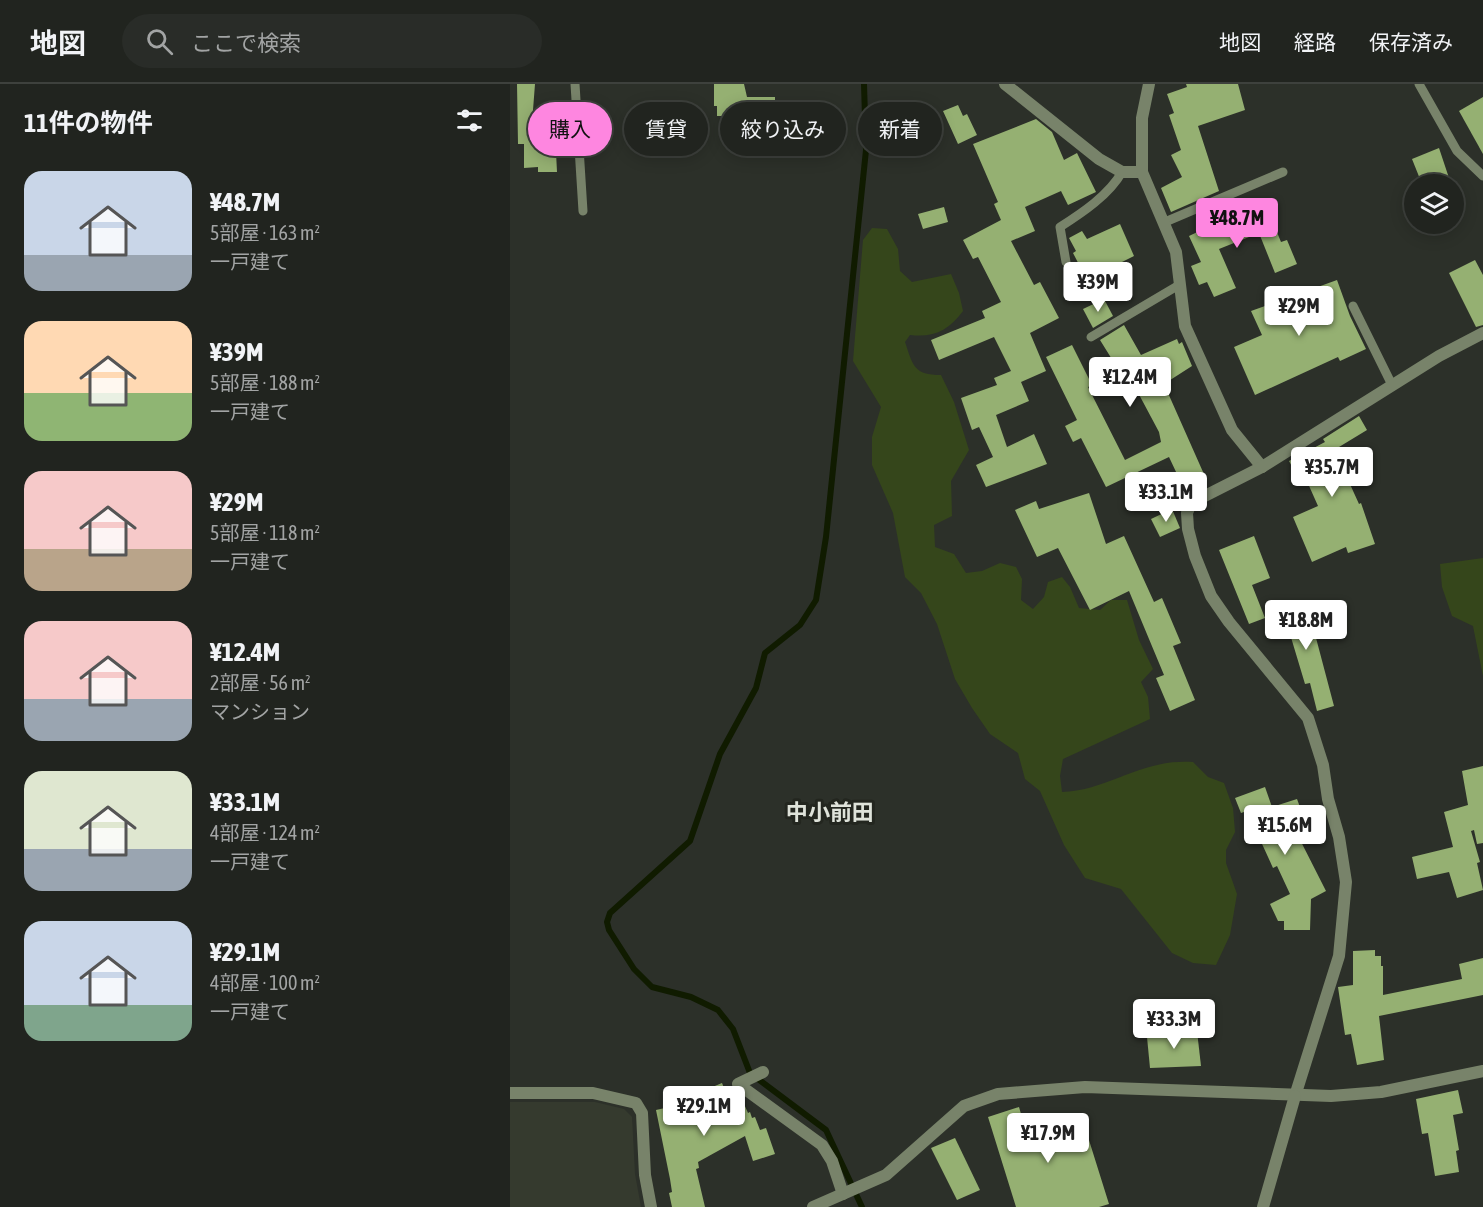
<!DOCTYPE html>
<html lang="ja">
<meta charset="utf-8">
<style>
:root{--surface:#21241f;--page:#292c28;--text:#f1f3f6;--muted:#a2a4a4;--line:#3e413d;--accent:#fe86e0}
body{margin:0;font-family:"Asap Condensed","Noto Sans JP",sans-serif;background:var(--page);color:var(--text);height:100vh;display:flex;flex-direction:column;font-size:22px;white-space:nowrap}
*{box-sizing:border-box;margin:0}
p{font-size:20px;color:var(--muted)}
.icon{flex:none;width:33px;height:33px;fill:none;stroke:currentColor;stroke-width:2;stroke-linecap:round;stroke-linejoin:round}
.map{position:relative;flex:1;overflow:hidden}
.details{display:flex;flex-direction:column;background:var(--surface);width:510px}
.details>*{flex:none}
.banner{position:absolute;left:18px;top:18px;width:570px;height:54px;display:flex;gap:12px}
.fabs{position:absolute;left:894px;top:90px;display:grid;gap:12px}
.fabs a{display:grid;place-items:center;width:60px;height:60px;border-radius:50%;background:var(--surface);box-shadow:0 3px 15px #0003,0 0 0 2px var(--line);font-size:30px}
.price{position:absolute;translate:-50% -51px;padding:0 14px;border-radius:6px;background:#fff;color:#222;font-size:20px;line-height:39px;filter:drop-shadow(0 2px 3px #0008)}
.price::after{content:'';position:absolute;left:50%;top:36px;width:18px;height:14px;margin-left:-9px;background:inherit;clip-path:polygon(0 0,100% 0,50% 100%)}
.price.selected{background:var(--accent);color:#111}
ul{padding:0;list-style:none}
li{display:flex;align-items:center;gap:18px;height:150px;padding:0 24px}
li span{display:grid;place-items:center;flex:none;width:168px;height:120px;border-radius:18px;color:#555}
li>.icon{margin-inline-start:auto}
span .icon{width:72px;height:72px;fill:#fffc;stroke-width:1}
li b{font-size:26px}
h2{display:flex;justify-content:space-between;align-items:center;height:72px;padding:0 24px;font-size:26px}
.tag{padding:0 21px;border-radius:27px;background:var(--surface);box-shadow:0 3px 15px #0003,0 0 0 2px var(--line);font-size:21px;line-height:54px}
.tag.selected{background:var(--accent);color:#111}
header{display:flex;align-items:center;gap:36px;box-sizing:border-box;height:84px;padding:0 30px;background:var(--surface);border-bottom:2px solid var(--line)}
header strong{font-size:28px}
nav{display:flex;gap:33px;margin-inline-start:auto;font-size:21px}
.search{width:420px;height:54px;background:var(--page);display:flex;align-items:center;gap:15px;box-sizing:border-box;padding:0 21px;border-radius:33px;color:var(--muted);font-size:22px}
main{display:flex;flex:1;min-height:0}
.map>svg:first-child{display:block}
.built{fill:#353a2e}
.green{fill:#35461b}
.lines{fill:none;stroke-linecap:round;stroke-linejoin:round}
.stream{stroke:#101b00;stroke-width:6}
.building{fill:#95b072}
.service{stroke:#78836a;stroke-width:9}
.minor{stroke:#78836a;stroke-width:12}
.tertiary{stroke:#78836a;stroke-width:12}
.labels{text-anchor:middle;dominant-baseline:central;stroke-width:6;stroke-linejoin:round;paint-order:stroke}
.neighbourhood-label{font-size:22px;font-weight:bold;fill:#dfe3da;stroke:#23261f}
</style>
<header>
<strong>地図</strong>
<div class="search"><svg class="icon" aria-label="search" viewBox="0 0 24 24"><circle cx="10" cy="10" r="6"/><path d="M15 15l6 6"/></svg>ここで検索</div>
<nav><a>地図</a><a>経路</a><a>保存済み</a></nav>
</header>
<main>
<section class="details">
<h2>11件の物件<svg class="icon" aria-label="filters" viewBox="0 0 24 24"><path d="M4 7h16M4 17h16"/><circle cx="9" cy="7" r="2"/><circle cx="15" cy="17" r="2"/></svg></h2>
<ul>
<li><span style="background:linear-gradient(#c9d6e8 70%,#9aa5b1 0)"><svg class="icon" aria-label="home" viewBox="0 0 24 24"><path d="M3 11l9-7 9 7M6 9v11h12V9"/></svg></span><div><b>¥48.7M</b><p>5部屋 · 163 m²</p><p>一戸建て</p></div></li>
<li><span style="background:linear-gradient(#ffd9b3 60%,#8fb573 0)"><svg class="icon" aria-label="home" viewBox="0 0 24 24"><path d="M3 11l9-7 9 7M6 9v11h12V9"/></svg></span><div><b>¥39M</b><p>5部屋 · 188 m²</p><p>一戸建て</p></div></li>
<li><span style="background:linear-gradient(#f6c9c9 65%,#b9a48a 0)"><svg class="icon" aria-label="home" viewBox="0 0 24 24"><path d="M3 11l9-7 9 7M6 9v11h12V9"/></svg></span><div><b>¥29M</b><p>5部屋 · 118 m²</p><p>一戸建て</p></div></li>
<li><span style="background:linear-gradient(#f6c9c9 65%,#9aa5b1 0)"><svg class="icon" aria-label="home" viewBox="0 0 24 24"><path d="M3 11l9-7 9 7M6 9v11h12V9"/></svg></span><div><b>¥12.4M</b><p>2部屋 · 56 m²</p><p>マンション</p></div></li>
<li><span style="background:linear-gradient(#dfe7d0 65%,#9aa5b1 0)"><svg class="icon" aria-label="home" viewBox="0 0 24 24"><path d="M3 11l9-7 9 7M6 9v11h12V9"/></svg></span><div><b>¥33.1M</b><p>4部屋 · 124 m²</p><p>一戸建て</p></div></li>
<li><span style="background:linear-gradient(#c9d6e8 70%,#7fa58c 0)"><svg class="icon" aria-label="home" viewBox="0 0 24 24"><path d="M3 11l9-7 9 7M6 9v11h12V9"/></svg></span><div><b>¥29.1M</b><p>4部屋 · 100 m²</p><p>一戸建て</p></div></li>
</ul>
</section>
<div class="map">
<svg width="973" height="1123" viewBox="0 0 973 1123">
<rect width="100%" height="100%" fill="#2c3029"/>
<!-- built -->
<polygon class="built" points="0,1018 85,1018 114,1025 122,1033 125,1090 131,1123 0,1123"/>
<!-- green -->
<g class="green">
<path d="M362,144l15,1 11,20 2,22 12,11 39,-8 8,19 4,18c-14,19 -29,27 -53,24l-5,7c8,24 9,33 36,33l13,27 15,48 -18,31 1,35 -18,9 1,22 19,7 12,19 16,-2 18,-8 16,4 6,12 -1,21 12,9 11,-12 4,-15 14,-5 8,10 9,21 21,2 11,-10h16l12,40 14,29 -12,13 7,15 2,22 -87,40 -3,17 2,16c45,-1 80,-34 131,-30l15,15 16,6 9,25 2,24 -9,18v13l11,31 -7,41 -14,30 -23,-2 -21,-10 -51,-64 -36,-11 -21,-33 -24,-54 -15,-12 -7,-26 -28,-19 -18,-26 -17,-29 -18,-55 -16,-31 -16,-16 -12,-64 -21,-48v-28l9,-30 -28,-46 10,-121z"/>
<polygon points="973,474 973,592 963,542 942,532 932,503 930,480"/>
</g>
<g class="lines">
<!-- stream -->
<polyline class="stream" points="352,1123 316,1046 240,989 223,945 208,926 181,913 142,903 124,885 99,846 97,838 100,829 180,757 210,670 246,604 255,569 290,541 306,516 316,453 356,66 354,0"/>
</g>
<!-- building -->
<g class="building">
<polygon points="7,0 25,0 22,39 38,38 40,68 46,68 47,88 28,88 28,83 14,84 14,60 8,60"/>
<polygon points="204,0 234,0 237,13 265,13 265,32 207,32 207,22 204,22"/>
<polygon points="676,0 728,0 735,26 688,42 709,107 661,128 651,104 672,93 661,71 671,66 659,31 664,29 657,10 677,3"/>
<polygon points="973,13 973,70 949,27"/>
<polygon points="448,21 453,32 457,30 467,51 448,60 433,27"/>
<polygon points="526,35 542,48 554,76 567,69 586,108 558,121 551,107 515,123 525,147 501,157 524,201 530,198 549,234 520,249 536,287 511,298 519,317 486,331 497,363 524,350 537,380 476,403 466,381 483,373 469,343 462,346 451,314 487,301 484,294 501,287 484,253 429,276 421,256 475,234 472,227 491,218 468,173 463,175 453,156 491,136 484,120 488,118 463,60"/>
<polygon points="929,64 941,100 912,100 902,75"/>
<polygon points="434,123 438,138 413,145 408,130"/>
<polygon points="757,124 771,158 777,156 787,180 765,189 749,149 709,165 726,204 704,213 697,198 689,201 681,182 691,178 679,152 698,143 700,147"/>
<polygon points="610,140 624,172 610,179 612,182 578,198 563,169 566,167 559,154 572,147 577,155"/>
<polygon points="965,176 973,191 973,241 966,243 939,189"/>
<polygon points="827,196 840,232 856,265 830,277 828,273 745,311 724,263 752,251 741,227"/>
<polygon points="594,215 603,232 583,244 573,225"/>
<polygon points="614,241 631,271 667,255 669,260 672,258 682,282 654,300 697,397 675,407 659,373 596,403 571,354 563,358 555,342 567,336 536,273 562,261 582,301 578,303 615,376 651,358 649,348 625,303 621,306 590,256"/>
<polygon points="849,332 857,346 829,363 839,385 834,387 849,420 851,419 865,460 838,469 836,463 802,478 783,433 808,422 792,386 786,390 779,377 815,358 813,355"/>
<polygon points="579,409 596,460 614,452 644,518 652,514 671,559 663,562 685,616 660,627 646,594 654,591 619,507 580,526 548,464 527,473 505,426 526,417 529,425"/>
<polygon points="662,425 670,444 650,453 641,435"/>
<polygon points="744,452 760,494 742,501 755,534 739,540 709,466"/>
<polygon points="802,519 807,534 801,535 824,622 807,627 800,599 795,600 780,550 768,553 763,531"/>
<polygon points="973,682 973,759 967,760 964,746 961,747 970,778 967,779 973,806 947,814 939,788 907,795 902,773 943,763 934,728 958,721 952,687"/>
<polygon points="755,703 762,723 787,715 794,734 781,738 816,807 801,815 800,846 774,846 774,837 768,837 760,820 780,810 767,782 763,784 737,727 731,729 725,714"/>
<polygon points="865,866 865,872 871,872 871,882 873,882 873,911 952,895 949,880 973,874 973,911 869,932 874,976 847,981 841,950 835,951 828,903 843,901 843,867"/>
<polygon points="687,947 691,982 640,984 637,953"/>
<polygon points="212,999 216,1009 223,1007 226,1009 231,1022 234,1020 238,1029 240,1028 242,1034 245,1033 250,1046 256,1044 265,1070 243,1077 235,1052 188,1078 189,1084 186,1085 195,1123 162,1123 159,1109 162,1108 160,1095 146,1026 155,1024 153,1014 168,1011 169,1017"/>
<polygon points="948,1006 953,1029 943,1031 949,1066 946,1067 949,1088 925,1092 918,1049 912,1050 906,1015"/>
<polygon points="509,1023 518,1054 573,1037 599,1120 589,1123 506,1123 478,1033"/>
<polygon points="445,1054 470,1106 447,1116 421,1064"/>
</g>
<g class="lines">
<!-- service -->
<g class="service">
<polyline points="65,0 73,127"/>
<polyline points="909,0 947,67 973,92"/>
<polyline points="655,138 773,88"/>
<path d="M556,178l-6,-35c22,-14 49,-32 62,-55"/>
<polyline points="843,222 882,301"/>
<polyline points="581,253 669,201"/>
</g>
<!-- minor -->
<g class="minor">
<polyline points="495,0 589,75 612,88 632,88"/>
<polyline points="639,0 632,34 632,88 666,168 675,242 722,346 752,383"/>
<polyline points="253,988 228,1000 312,1061 322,1077 333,1110"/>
<polyline points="0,1009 83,1009 126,1019 132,1029 135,1091 141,1123"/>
<polyline points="785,1012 829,872 836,798 829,753 818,715 813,681 798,634 719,538 701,512 685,472 678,445 677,429 681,419 752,383 929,272 973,249"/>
<polyline points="303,1123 376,1091 454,1022 488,1010 575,1003 821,1012 871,1008 973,987"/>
</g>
<!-- tertiary -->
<polyline class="tertiary" points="753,1123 785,1012"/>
</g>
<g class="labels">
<!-- neighbourhood labels -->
<g class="neighbourhood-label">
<text x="320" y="728">中小前田</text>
</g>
</g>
</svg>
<div class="fabs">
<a><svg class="icon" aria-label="layers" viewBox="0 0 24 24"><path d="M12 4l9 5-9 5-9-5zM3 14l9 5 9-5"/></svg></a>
</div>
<b class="price selected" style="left:727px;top:165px">¥48.7M</b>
<b class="price" style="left:588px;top:229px">¥39M</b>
<b class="price" style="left:789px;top:253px">¥29M</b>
<b class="price" style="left:620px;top:324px">¥12.4M</b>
<b class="price" style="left:822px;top:414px">¥35.7M</b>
<b class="price" style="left:656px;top:439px">¥33.1M</b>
<b class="price" style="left:796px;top:567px">¥18.8M</b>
<b class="price" style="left:775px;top:772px">¥15.6M</b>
<b class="price" style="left:664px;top:966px">¥33.3M</b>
<b class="price" style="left:194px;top:1053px">¥29.1M</b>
<b class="price" style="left:538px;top:1080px">¥17.9M</b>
<div class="banner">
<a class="tag selected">購入</a>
<a class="tag">賃貸</a>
<a class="tag">絞り込み</a>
<a class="tag">新着</a>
</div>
</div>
</main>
